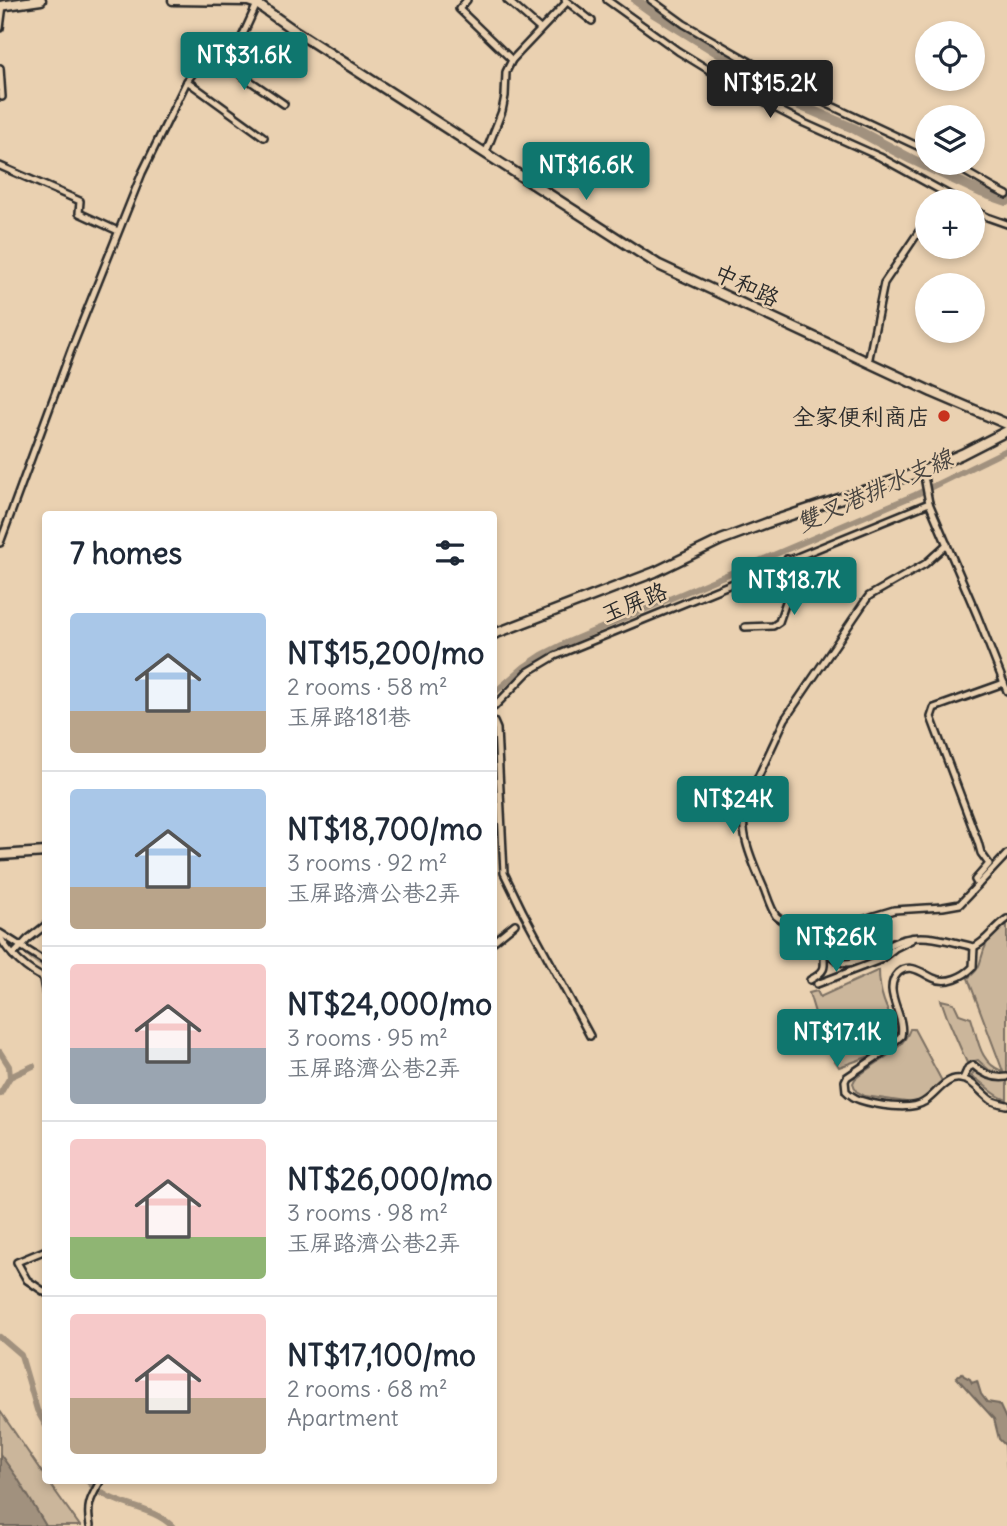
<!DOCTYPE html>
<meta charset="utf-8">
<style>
:root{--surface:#fff;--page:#f2f2f3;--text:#1f2937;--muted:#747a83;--line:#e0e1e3;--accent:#0f766e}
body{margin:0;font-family:Delius,"LXGW WenKai TC",sans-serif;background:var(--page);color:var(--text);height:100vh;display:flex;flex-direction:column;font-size:26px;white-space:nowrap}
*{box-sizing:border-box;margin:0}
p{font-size:23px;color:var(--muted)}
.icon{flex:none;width:38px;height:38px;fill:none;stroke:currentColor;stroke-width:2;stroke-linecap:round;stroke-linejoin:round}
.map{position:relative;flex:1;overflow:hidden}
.drawer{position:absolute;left:42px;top:511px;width:455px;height:973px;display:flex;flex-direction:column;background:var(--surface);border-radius:7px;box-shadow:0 4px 10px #0003}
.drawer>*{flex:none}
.buttons{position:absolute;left:915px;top:21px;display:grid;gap:14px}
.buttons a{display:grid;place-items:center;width:70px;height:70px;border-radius:50%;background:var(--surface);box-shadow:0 4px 10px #0003;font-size:35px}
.price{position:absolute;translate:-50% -60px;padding:0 16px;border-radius:7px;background:var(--accent);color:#fff;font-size:23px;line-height:46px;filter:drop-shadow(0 2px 4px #0008)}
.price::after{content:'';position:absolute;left:50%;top:42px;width:21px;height:16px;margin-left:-10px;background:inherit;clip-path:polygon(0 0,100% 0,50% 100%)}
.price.on{background:#222;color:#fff}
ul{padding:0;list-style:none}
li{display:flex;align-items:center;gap:21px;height:175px;padding:0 28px}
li+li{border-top:2px solid var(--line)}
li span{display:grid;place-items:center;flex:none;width:196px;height:140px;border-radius:7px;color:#555}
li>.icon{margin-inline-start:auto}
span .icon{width:84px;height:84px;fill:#fffc;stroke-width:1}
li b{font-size:30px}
h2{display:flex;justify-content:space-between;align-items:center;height:84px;padding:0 28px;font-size:30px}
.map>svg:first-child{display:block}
.green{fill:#cbb69b;stroke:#7b7063;stroke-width:2}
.water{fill:#a1917e;stroke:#72685d;stroke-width:2}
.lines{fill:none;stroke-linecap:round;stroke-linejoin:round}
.canal{stroke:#a1917e;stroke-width:6}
.river{stroke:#a1917e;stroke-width:10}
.street-casing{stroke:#2b2b2b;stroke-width:10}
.secondary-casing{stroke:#2b2b2b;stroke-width:13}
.street{stroke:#ead1b1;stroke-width:5}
.secondary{stroke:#ead1b1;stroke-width:8}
.poi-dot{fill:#c8321e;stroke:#ead1b1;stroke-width:2.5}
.labels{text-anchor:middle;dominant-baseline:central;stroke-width:5;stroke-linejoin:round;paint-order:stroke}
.street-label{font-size:23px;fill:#2b2b2b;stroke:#ead1b1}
.poi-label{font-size:23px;fill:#2b2b2b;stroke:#ead1b1;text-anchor:end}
.water-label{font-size:24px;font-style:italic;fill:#484440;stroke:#ead1b1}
</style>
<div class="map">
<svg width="1007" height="1526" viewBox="0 0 1007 1526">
<rect width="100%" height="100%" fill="#ead1b1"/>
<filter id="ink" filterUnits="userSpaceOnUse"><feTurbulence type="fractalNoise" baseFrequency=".0143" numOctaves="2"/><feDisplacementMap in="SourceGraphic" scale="14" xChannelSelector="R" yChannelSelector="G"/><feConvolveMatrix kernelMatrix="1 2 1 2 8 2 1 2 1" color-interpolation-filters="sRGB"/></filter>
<g filter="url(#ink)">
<!-- green -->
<g class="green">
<path d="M1007,923v151h-3l-36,-96c17,-13 10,-19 19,-35 4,-8 13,-14 20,-20z"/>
<path d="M879,970c0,24 7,38 18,59l-2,5 -25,22 -31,11 -14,-21 -16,-53 8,-2 3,6z"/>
<path d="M941,1000l13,3 5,11 12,4c7,20 8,45 31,53l1,3 -14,-4 -11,-10 -11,3 -20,-46z"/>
<path d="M910,1029h4l29,54 -19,16 -11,4 -48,-7 -9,-5 -3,-8 2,-4c17,-16 47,-26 55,-50z"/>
<path d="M976,1069l31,10v21c-15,-4 -23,-18 -36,-24z"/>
<polygon points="0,1411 45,1477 46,1480 48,1481 80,1526 0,1526"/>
</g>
<!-- water -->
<g class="water">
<polygon points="962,1373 964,1376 970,1379 972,1383 977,1381 981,1394 987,1402 999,1404 1007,1421 1007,1469 1005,1445 999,1439 994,1419 956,1377"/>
<polygon points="0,1454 18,1479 46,1526 0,1526"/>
</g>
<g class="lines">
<!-- canal -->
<g class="canal">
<polyline points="494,693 524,667 542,655 568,642 915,495 1007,450"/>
<polyline points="5,938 46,967"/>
<polyline points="0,1052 9,1066 10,1077"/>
<polyline points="0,1094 10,1077 33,1066"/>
<polyline points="0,1337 21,1355 37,1410 46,1426"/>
<path d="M87,1480c23,28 61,23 85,46"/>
</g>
<!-- river -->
<polyline class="river" points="636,0 654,13 730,60 792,102 853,128 911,159 981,192 1007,201"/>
<defs>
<g id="street">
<polyline points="467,0 459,9 512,60"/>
<polyline points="507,0 540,29"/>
<polyline points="565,0 592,21"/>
<polyline points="607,0 678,51 748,94 804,123 880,157 960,201"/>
<polyline points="651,0 684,24 804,93 928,151"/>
<polyline points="0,28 3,5"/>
<polyline points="218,59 284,104"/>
<polyline points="0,68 2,97"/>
<polyline points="187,81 264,137"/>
<polyline points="486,152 502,111 505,96 506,72 512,60 567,2"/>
<polyline points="950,163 995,189 1007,195"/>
<polyline points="0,166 80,201 79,213 118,231"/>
<polyline points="973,209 987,217 1007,224"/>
<polyline points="868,363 884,283 928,218"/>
<polyline points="929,503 977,615 1007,691"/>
<polyline points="0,543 71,350 142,173 187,81 196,69 227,54 236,47 241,39 257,4"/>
<path d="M947,544l-22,20 -56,32 -3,4 -81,119 -39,84c-9,29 8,62 19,88 3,8 6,18 11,25 9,9 25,7 34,16 9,9 22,31 35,31 22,0 39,-20 60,-24 22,-6 48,3 69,8 12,-5 21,-20 33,-28"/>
<polyline points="745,627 773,626 779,622 789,593 790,581 787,559"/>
<polyline points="494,707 528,672 555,656 929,503 923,471"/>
<polyline points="494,722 497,729 504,873 523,912 590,1036"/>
<polyline points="978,885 975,880 989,864 981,853 978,842 931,717 934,708 1004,683"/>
<polyline points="807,928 817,922 841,928 874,916 894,910 943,907 960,904 1007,854"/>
<polyline points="0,933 46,962"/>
<path d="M0,937c9,17 27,34 46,42"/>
<polyline points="494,941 515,924"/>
<path d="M974,947l-1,20c-9,9 -26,18 -40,11 -11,-5 -23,-16 -35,-5 -17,18 8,42 3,63l-20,18 -34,23 -2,4 1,10c4,4 8,7 14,9 15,5 51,11 64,2 12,-7 21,-25 36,-23 13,1 21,14 31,21 5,3 11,4 16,5"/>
<polyline points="13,955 28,939 46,925"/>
<polyline points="43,979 46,995"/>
<path d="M810,980c19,-10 14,-14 13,-34"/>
<polyline points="817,984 880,960 895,948 911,940"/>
<path d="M963,1079l5,-11 5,-3c10,9 21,14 34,12"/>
<polyline points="46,1250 17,1262 27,1280 46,1293"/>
<path d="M90,1526c-4,-22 1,-28 11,-46"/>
</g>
<g id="secondary">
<polyline points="173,0 248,1 257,4 295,31 659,265 932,392 1007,424"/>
<polyline points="0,6 41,0"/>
<polyline points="494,634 655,572 721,540 767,523 923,471 962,454 1007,431"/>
<polyline points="0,855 46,852"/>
</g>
</defs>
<!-- street casing -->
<use href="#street" class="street-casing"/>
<!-- secondary casing -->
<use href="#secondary" class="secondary-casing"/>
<!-- street -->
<use href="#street" class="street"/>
<!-- secondary -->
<use href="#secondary" class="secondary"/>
</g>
</g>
<!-- markers -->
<circle class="poi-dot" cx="944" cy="416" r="7"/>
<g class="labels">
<!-- street labels -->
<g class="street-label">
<text transform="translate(747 285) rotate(25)">中和路</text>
<text transform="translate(634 602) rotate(-22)">玉屏路</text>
</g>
<!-- poi labels -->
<g class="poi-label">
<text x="930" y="416">全家便利商店</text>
</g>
<!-- water labels -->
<g class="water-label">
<text transform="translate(874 490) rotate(-24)">雙叉港排水支線</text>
</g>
</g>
</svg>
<div class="buttons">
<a><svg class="icon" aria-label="locate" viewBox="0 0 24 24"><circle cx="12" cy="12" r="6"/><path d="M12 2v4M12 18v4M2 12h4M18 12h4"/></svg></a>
<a><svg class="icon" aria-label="layers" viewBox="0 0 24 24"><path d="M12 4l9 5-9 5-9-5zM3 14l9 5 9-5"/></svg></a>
<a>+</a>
<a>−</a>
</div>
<b class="price" style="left:244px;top:92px">NT$31.6K</b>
<b class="price on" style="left:770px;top:120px">NT$15.2K</b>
<b class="price" style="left:586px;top:202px">NT$16.6K</b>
<b class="price" style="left:794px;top:617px">NT$18.7K</b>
<b class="price" style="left:733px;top:836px">NT$24K</b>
<b class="price" style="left:836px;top:974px">NT$26K</b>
<b class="price" style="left:837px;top:1069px">NT$17.1K</b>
<section class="drawer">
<h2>7 homes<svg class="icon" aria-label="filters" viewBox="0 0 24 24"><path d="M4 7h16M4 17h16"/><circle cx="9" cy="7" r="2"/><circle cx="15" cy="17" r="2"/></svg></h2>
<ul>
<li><span style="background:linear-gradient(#a9c7e8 70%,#b9a48a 0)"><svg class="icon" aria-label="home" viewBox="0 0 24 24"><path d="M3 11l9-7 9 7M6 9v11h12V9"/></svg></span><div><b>NT$15,200/mo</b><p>2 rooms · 58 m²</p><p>玉屏路181巷</p></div></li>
<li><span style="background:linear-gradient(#a9c7e8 70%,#b9a48a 0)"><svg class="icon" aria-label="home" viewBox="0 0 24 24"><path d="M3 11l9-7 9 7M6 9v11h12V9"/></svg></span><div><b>NT$18,700/mo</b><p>3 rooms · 92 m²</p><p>玉屏路濟公巷2弄</p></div></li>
<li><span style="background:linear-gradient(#f6c9c9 60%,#9aa5b1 0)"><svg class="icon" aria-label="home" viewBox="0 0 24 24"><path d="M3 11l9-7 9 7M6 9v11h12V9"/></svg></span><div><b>NT$24,000/mo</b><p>3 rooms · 95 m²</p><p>玉屏路濟公巷2弄</p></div></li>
<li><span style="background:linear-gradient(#f6c9c9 70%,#8fb573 0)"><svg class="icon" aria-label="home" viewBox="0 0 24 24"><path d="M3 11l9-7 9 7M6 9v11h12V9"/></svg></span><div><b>NT$26,000/mo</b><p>3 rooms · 98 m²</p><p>玉屏路濟公巷2弄</p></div></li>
<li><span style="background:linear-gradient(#f6c9c9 60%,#b9a48a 0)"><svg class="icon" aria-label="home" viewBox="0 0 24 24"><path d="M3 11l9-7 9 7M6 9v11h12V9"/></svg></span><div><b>NT$17,100/mo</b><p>2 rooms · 68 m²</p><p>Apartment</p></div></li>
</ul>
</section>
</div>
